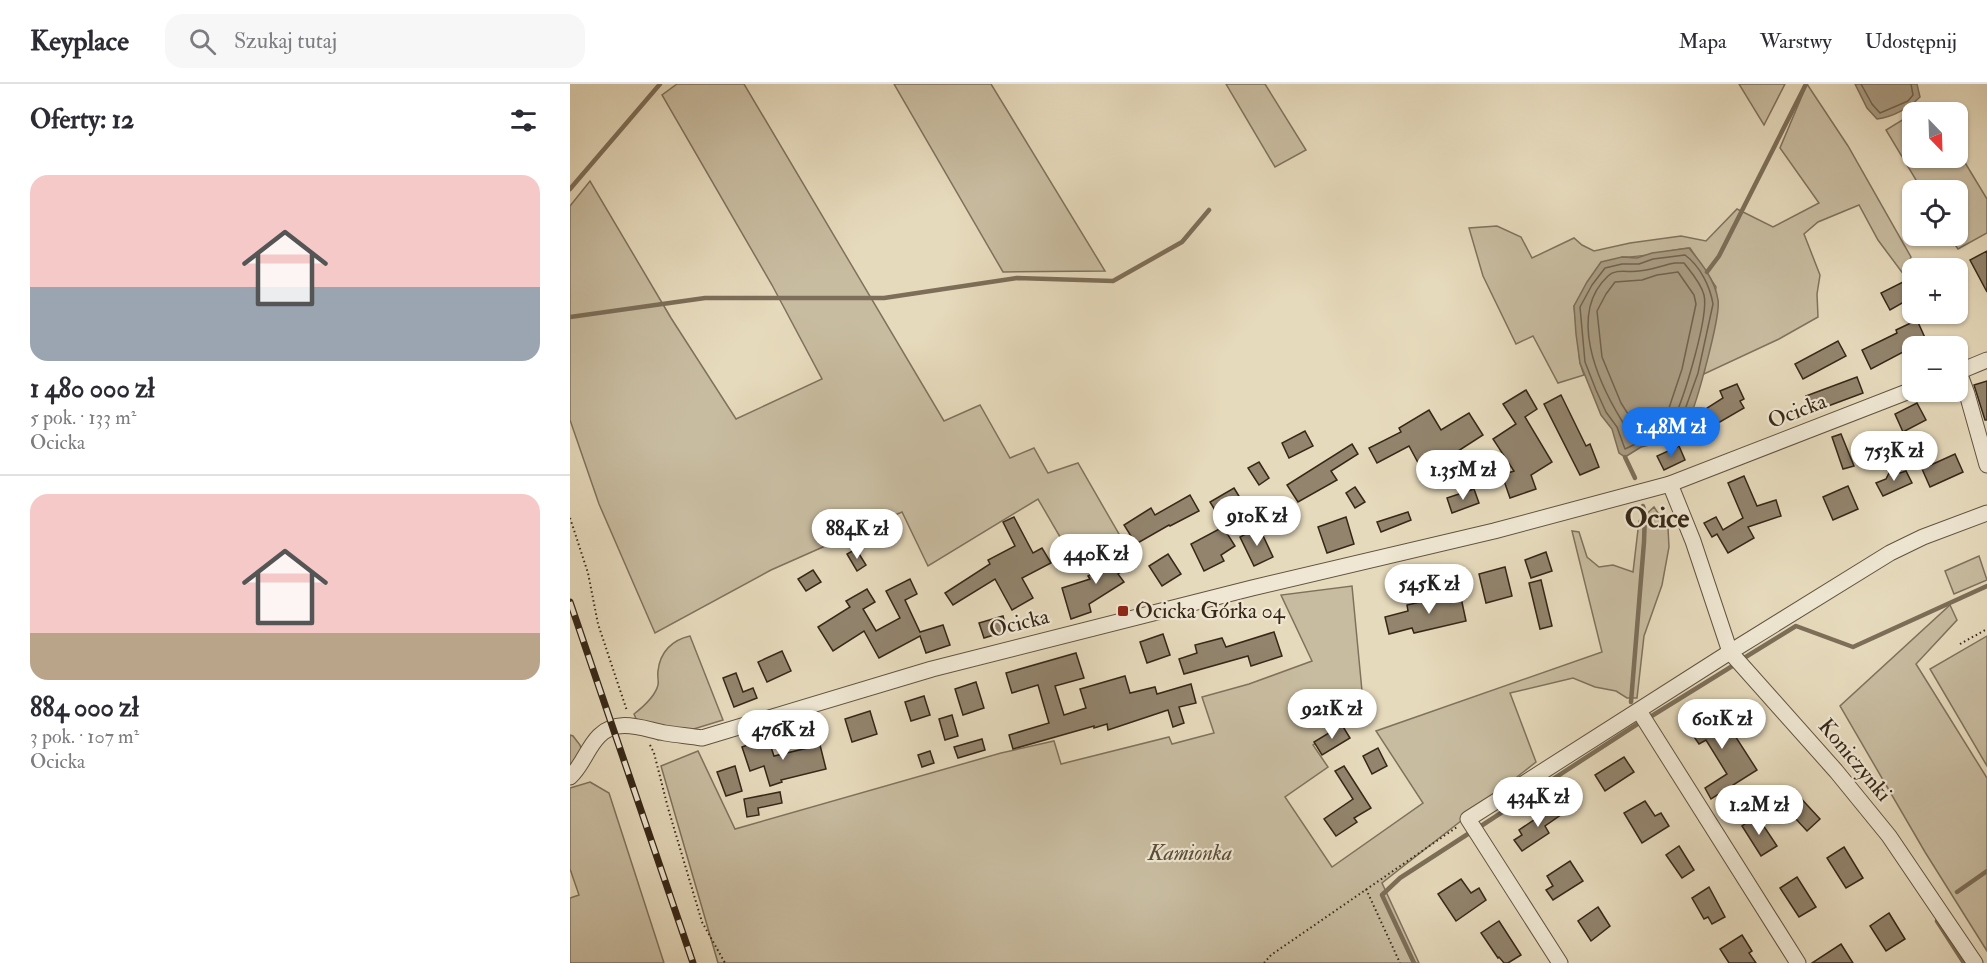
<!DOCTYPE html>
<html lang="pl">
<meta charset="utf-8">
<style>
:root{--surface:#fff;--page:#f7f7f7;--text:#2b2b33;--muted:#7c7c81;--line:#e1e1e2;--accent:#1a73e8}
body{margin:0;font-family:"IM FELL Double Pica",serif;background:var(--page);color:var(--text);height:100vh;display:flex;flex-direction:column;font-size:22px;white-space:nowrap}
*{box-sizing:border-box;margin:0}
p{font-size:20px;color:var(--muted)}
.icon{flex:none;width:33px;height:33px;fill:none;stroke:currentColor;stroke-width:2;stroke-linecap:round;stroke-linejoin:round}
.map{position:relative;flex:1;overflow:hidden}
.details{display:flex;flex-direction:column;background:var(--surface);width:570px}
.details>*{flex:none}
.needle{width:39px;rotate:157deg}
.tools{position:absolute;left:1332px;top:18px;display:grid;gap:12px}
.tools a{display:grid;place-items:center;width:66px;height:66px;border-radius:12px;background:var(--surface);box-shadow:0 2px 4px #0004;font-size:30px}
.price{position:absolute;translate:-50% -51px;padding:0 14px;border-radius:21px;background:#fff;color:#222;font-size:20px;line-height:39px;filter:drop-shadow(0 2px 3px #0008)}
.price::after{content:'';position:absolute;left:50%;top:36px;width:18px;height:14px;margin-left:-9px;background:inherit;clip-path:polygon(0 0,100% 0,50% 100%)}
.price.on{background:var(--accent);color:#fff}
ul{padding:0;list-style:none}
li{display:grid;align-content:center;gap:12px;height:318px;padding:0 30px}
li+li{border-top:2px solid var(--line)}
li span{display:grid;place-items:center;height:186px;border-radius:18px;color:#555}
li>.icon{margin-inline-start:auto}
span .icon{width:108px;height:108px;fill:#fffc;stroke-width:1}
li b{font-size:26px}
h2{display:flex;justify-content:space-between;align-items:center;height:72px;padding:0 30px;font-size:26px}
header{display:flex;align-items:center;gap:36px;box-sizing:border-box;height:84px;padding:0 30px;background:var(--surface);border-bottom:2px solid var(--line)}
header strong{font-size:28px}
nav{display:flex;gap:33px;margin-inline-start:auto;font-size:21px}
.search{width:420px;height:54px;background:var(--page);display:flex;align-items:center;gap:15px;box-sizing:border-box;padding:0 21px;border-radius:18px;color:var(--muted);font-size:22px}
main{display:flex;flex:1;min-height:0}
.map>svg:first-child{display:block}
.green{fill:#c8bca0;stroke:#7f725c;stroke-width:1.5}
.water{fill:#aa9d84;stroke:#7c6e58;stroke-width:1.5}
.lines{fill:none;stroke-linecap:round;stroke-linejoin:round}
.shore{stroke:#70624e;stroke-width:1.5}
.stream{stroke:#7c6e58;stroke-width:4.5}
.building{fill:#92846d;stroke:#362717;stroke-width:1.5}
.minor-casing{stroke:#625440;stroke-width:17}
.path{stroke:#362717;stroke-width:2;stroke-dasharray:1.5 3;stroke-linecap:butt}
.minor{stroke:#efe7d3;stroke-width:15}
.rail-casing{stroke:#362717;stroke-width:7}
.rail{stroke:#efe7d3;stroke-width:4.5;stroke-dasharray:14;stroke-linecap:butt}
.poi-dot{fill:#8f2418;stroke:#efe7d3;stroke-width:2}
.labels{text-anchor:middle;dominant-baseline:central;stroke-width:4.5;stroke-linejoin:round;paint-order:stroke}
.street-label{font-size:22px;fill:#362717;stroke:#efe7d3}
.poi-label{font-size:22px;fill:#362717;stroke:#efe7d3;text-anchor:start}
.park-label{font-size:22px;font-style:italic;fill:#5a4c39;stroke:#efe7d3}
.district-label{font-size:28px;font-weight:bold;fill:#362717;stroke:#efe7d3}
</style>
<header>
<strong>Keyplace</strong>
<div class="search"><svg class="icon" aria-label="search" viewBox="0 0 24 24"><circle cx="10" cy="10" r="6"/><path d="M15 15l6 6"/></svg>Szukaj tutaj</div>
<nav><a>Mapa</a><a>Warstwy</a><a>Udostępnij</a></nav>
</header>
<main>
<section class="details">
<h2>Oferty: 12<svg class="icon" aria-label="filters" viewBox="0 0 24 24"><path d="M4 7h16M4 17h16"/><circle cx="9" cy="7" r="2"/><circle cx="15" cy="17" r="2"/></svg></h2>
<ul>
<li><span style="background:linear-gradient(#f6c9c9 60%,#9aa5b1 0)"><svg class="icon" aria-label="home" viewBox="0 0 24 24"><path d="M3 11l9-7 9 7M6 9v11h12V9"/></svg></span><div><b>1 480 000 zł</b><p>5 pok. · 133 m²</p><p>Ocicka</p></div></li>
<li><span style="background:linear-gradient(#f6c9c9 75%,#b9a48a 0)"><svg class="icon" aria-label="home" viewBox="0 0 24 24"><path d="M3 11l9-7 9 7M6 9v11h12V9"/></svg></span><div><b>884 000 zł</b><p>3 pok. · 107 m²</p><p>Ocicka</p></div></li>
</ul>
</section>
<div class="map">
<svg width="1417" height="879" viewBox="0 0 1417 879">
<rect width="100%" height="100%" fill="#e6dabc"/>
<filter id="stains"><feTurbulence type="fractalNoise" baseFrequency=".00333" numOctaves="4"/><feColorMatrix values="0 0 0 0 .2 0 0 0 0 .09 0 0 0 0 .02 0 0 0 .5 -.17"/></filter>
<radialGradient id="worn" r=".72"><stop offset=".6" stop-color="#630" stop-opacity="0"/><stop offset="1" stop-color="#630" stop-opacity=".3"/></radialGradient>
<!-- green -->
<g class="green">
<polygon points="107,0 174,0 374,337 410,321 440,374 464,364 478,389 508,379 553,457 504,477 468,415 358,482 332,428 201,486 85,549 29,420 0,336 0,122 20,97 101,234 166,335 252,295 202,201 92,11"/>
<polygon points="324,0 421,0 535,187 433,188"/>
<polygon points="656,0 695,0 736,66 705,83"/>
<polygon points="1169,0 1215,0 1194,41"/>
<path d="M1237,0l41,62 63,111 -7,18 -26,-35 -19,-35 -41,17 -14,12 16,41 -3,19 1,23 -39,22 -75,35 12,-87 -26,-39c-23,2 -46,10 -68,9l-48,49 6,57 4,12 -26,8 -25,-47 -17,8 -33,-68 -14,-48 28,-2 24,11 11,21 42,-20 8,7 12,6 36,-8 51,-7 25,5 31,-32 36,18 46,-24 -39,-55z"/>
<polygon points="1342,30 1342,74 1388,74 1388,67 1417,115 1417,149 1388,165 1379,152 1388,152 1388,106 1352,106 1316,46"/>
<polygon points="1084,423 1098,444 1099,463 1092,501 1074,552 1067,614 1057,614 1046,607 1025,603 1003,594 940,609 966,678 812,799 849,879 148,879 91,682 128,667 165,745 431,669 484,657 491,680 599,653 602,660 644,649 632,613 679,600 742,577 711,511 782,502 794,628 743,661 758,683 715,713 762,783 853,719 806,647 1032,568 1002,447 1009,448 1017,473 1029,483 1043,481 1063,488 1069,437"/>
<polygon points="1409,472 1417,496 1384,510 1375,487"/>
<polygon points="1380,521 1387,536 1346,580 1417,694 1417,867 1355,768 1270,622"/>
<path d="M120,552l33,84 -65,20 -19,-14 -5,-12c9,-7 21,-17 24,-29 1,-4 -1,-9 0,-14 2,-19 14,-31 32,-35z"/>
<polygon points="1417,552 1417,682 1360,585"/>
<polygon points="0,651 3,652 10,661 15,678 0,683"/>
<polygon points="20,698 39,709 94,879 0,879 0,814 9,811 0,785 0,704"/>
</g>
<!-- water -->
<g class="water">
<path d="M1285,0h62l3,13c-11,11 -27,20 -43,22l-10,-11z"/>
<path d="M1119,164c13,16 26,32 29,52 3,15 -22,107 -30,121 -6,10 -14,10 -24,11l-15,13 -8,2 -16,10 -6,-4 -7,-24 -11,-14 -21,-52 -4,-29 -2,-28 13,-24 14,-20 21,-5 15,1 15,-5z"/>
</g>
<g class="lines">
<!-- shore -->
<g class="shore">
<polyline points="1291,0 1302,20 1310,29 1338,17 1343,11 1341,0"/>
<path d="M1115,171c15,11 25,31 28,49l-15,69 -16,45 -7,7 -14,1 -15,13 -21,10 -8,-22 -11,-15 -10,-22 -11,-28 -5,-55 12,-22 13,-17 17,-4h17l14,-5z"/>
<path d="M1105,179h9c7,9 17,20 20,32 5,21 -19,98 -28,119l-4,4 -14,2 -15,12 -13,5c-4,-5 -5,-11 -8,-16 -24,-39 -55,-107 -14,-145 8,-8 21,-3 31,-5 12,-1 24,-6 36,-8z"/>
<polygon points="1108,188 1124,211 1126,220 1112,285 1099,324 1083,328 1069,340 1065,341 1051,319 1032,273 1027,227 1036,210 1045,198 1072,196 1087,191"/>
</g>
<!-- stream -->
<g class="stream">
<polyline points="0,105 90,0"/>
<polyline points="1137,188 1149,172 1236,0"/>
<polyline points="0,233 135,214 314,214 447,194 543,197 612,158 639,126"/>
<polyline points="1055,373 1065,394"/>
<polyline points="1174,574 1226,542 1283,563 1417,502"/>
<polyline points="1061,618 1074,458 1075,429 1073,422"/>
<polyline points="1080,633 1164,581"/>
<polyline points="911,742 1069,639"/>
<polyline points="1387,808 1417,787"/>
<polyline points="1368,834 1367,837 1394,879"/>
<polyline points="844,879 812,811 830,794 901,748"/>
</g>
</g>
<!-- building -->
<g class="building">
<polygon points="1417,167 1417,208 1400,176"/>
<polygon points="1333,198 1341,214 1320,226 1311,209"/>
<polygon points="1347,236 1356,256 1301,285 1292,266 1327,249 1326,246"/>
<polygon points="1268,257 1276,272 1233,295 1225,280"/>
<polygon points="1287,293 1293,309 1242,328 1236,312"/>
<polygon points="1417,297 1417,336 1415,336 1404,301"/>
<polygon points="1167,300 1174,315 1170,317 1174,324 1143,342 1134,326 1153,314 1150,307"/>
<polygon points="956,306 967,325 955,333 982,378 961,391 966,405 940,414 932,391 944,387 923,355 946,340 933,320"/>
<polygon points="991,311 1016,362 1020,360 1029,383 1010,391 974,320"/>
<polygon points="1347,319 1356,336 1333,348 1325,330"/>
<polygon points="859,326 871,346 899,329 913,351 888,367 900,385 886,393 882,387 859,399 839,362 807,379 799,364 831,348 829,344"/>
<polygon points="735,347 743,362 719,374 712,359"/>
<polygon points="1271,350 1284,382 1273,385 1262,353"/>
<polygon points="782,360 788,370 761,387 767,396 728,418 717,401"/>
<polygon points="1109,362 1115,376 1094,386 1087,372"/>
<polygon points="1385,370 1393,388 1360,403 1352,385"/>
<polygon points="689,378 699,394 689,401 678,384"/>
<polygon points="1323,387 1330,389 1336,387 1342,399 1313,412 1306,399 1316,395 1319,389"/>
<polygon points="1174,392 1187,422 1206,416 1211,432 1178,443 1184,454 1158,469 1147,450 1142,453 1134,439 1146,433 1153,446 1173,434 1158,399"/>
<polygon points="1278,402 1288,425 1263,436 1253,413"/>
<polygon points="785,403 795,418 785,424 776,409"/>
<polygon points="664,404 675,422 651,436 640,418"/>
<polygon points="904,405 909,419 882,429 877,414"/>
<polygon points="620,411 629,427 600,442 599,441 566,460 554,441 581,424 585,431"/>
<polygon points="838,428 841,436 811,448 807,438"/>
<polygon points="444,433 463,469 472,464 481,479 452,494 463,514 442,526 425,495 383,521 375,509 420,480 418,476 445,462 433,438"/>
<polygon points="776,433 784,460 757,469 748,443"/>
<polygon points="653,443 665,462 651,471 654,477 634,487 621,460"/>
<polygon points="689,443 703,473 684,482 670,453"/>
<polygon points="558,464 566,478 548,490 554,498 519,520 521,528 501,535 492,504 520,495 518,492 550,473 548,471"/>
<polygon points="286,465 296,481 287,487 277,470"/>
<polygon points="976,468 982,487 961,494 955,476"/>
<polygon points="598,470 611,490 592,502 579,482"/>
<polygon points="935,483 942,512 916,519 909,490"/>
<polygon points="243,486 251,498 236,507 228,495"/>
<polygon points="340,495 347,510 335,516 350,548 373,541 380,561 356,569 350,552 309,574 294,547 263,567 248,543 280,523 276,517 297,505 305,518 293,525 306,547 330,534 316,507"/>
<polygon points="971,496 982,542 970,545 959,499"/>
<polygon points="890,509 896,537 844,549 842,544 819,550 815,533 838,527 837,521"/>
<polygon points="433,532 437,547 414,554 409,539"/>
<polygon points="704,548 712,572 681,582 678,572 614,590 609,575 627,569 625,561 652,554 656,563"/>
<polygon points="593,550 600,571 577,579 570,558"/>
<polygon points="212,567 221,587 197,598 188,578"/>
<polygon points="506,569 514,594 485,602 494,631 516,624 510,605 555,592 560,609 585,603 587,610 621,600 626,619 609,623 614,639 603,643 598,626 538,646 537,640 524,644 524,642 443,665 439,651 479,639 468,601 442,609 436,589"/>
<polygon points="166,589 173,608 183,604 187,614 164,623 153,594"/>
<polygon points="406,598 414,624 393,631 385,605"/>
<polygon points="354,612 360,631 341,637 335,618"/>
<polygon points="1140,622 1148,634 1154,630 1161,640 1158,641 1187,686 1141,715 1135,704 1157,690 1136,656 1129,660 1120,647 1127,643 1121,634"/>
<polygon points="300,627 307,650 282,658 275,635"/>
<polygon points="382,631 388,652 375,656 369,635"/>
<polygon points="772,641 780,654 752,671 744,658"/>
<polygon points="198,654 204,672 250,661 256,685 211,696 212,698 200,702 194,682 180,687 172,663"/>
<polygon points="412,655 415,666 388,674 384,663"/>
<polygon points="808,664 817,682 802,690 793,672"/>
<polygon points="360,667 364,679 352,683 348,671"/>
<polygon points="1054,673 1064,688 1035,707 1025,691"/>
<polygon points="165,682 172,707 156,712 147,688"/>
<polygon points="774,682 801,724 784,734 787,738 766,752 754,735 783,715 765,687"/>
<polygon points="210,708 212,719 188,724 189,731 177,733 174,715"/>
<polygon points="1226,709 1250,735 1237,747 1213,721"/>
<polygon points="1075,717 1085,732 1091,729 1099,742 1072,759 1054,729"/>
<polygon points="989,719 995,728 975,742 979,749 952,767 944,756 952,751 949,746"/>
<polygon points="1187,732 1207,762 1191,772 1172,742"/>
<polygon points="1109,762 1124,786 1112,794 1096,771"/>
<polygon points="1274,763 1293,794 1276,804 1257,774"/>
<polygon points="1000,777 1013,797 983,816 976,806 983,802 977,792"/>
<polygon points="1227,793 1246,823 1229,833 1210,804"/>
<polygon points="891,795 901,809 909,804 916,816 886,837 868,810"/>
<polygon points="1139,803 1155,833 1142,840 1138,833 1134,835 1122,814"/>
<polygon points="1028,823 1040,842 1021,857 1008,837"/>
<polygon points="1319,829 1335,855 1316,867 1300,842"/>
<polygon points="929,837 951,871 938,879 934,879 929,873 928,874 911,849"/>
<polygon points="1172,851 1182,867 1179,869 1186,879 1159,879 1150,865"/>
<polygon points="1271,860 1283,879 1242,879"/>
</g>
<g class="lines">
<defs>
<g id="minor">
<polyline points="1388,288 1417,276"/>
<polyline points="1389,288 1397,310 1417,381"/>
<polyline points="1100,400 1123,457 1160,568 1266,687 1319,752 1405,879"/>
<polyline points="1069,627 1228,879"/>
<path d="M0,693c13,-12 17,-29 29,-41 19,-19 44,-7 66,-3 12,2 25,3 37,5l230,-69 320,-81 242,-57 176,-47 242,-94"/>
<polyline points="990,879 898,735 1160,568 1320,469 1353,453 1417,429"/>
</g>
</defs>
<!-- minor casing -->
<use href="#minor" class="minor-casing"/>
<!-- path -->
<g class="path">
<polyline points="0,434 18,489 28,540 57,627"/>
<polyline points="1390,560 1417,545"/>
<polyline points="80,661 84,669 98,724 132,838 155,879"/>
<polyline points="796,805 830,879"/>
<polyline points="694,879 701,871 887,743"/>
</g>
<!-- minor -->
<use href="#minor" class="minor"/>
<defs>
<polyline id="rail" points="0,518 123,879"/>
</defs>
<!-- rail casing -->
<use href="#rail" class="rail-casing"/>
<!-- rail -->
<use href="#rail" class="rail"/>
</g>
<!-- markers -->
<rect class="poi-dot" x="547" y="521" width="12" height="12" rx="3"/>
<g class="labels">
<!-- street labels -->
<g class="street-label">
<text transform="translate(1227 327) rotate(-21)">Ocicka</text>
<text transform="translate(449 539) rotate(-14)">Ocicka</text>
<text transform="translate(1285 676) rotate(50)">Koniczynki</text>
</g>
<!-- poi labels -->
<g class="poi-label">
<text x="565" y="527">Ocicka Górka 04</text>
</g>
<!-- park labels -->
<g class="park-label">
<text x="620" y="769">Kamionka</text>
</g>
<!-- district labels -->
<g class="district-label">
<text x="1087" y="434">Ocice</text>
</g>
</g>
<rect width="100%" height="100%" filter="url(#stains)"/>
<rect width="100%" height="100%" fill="url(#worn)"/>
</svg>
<div class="tools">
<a><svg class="needle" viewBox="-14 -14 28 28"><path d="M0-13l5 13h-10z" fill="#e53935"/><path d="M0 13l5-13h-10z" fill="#7c7c81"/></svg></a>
<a><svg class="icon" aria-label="locate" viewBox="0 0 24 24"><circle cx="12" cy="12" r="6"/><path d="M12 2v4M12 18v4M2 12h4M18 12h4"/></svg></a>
<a>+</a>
<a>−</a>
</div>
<b class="price on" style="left:1101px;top:374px">1.48M zł</b>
<b class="price" style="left:1324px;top:398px">753K zł</b>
<b class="price" style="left:893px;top:417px">1.35M zł</b>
<b class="price" style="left:687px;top:463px">910K zł</b>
<b class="price" style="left:287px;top:476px">884K zł</b>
<b class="price" style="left:526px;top:501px">440K zł</b>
<b class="price" style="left:859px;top:531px">545K zł</b>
<b class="price" style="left:762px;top:656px">921K zł</b>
<b class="price" style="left:1152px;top:666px">601K zł</b>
<b class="price" style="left:213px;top:677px">476K zł</b>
<b class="price" style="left:968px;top:744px">434K zł</b>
<b class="price" style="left:1189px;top:752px">1.2M zł</b>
</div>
</main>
